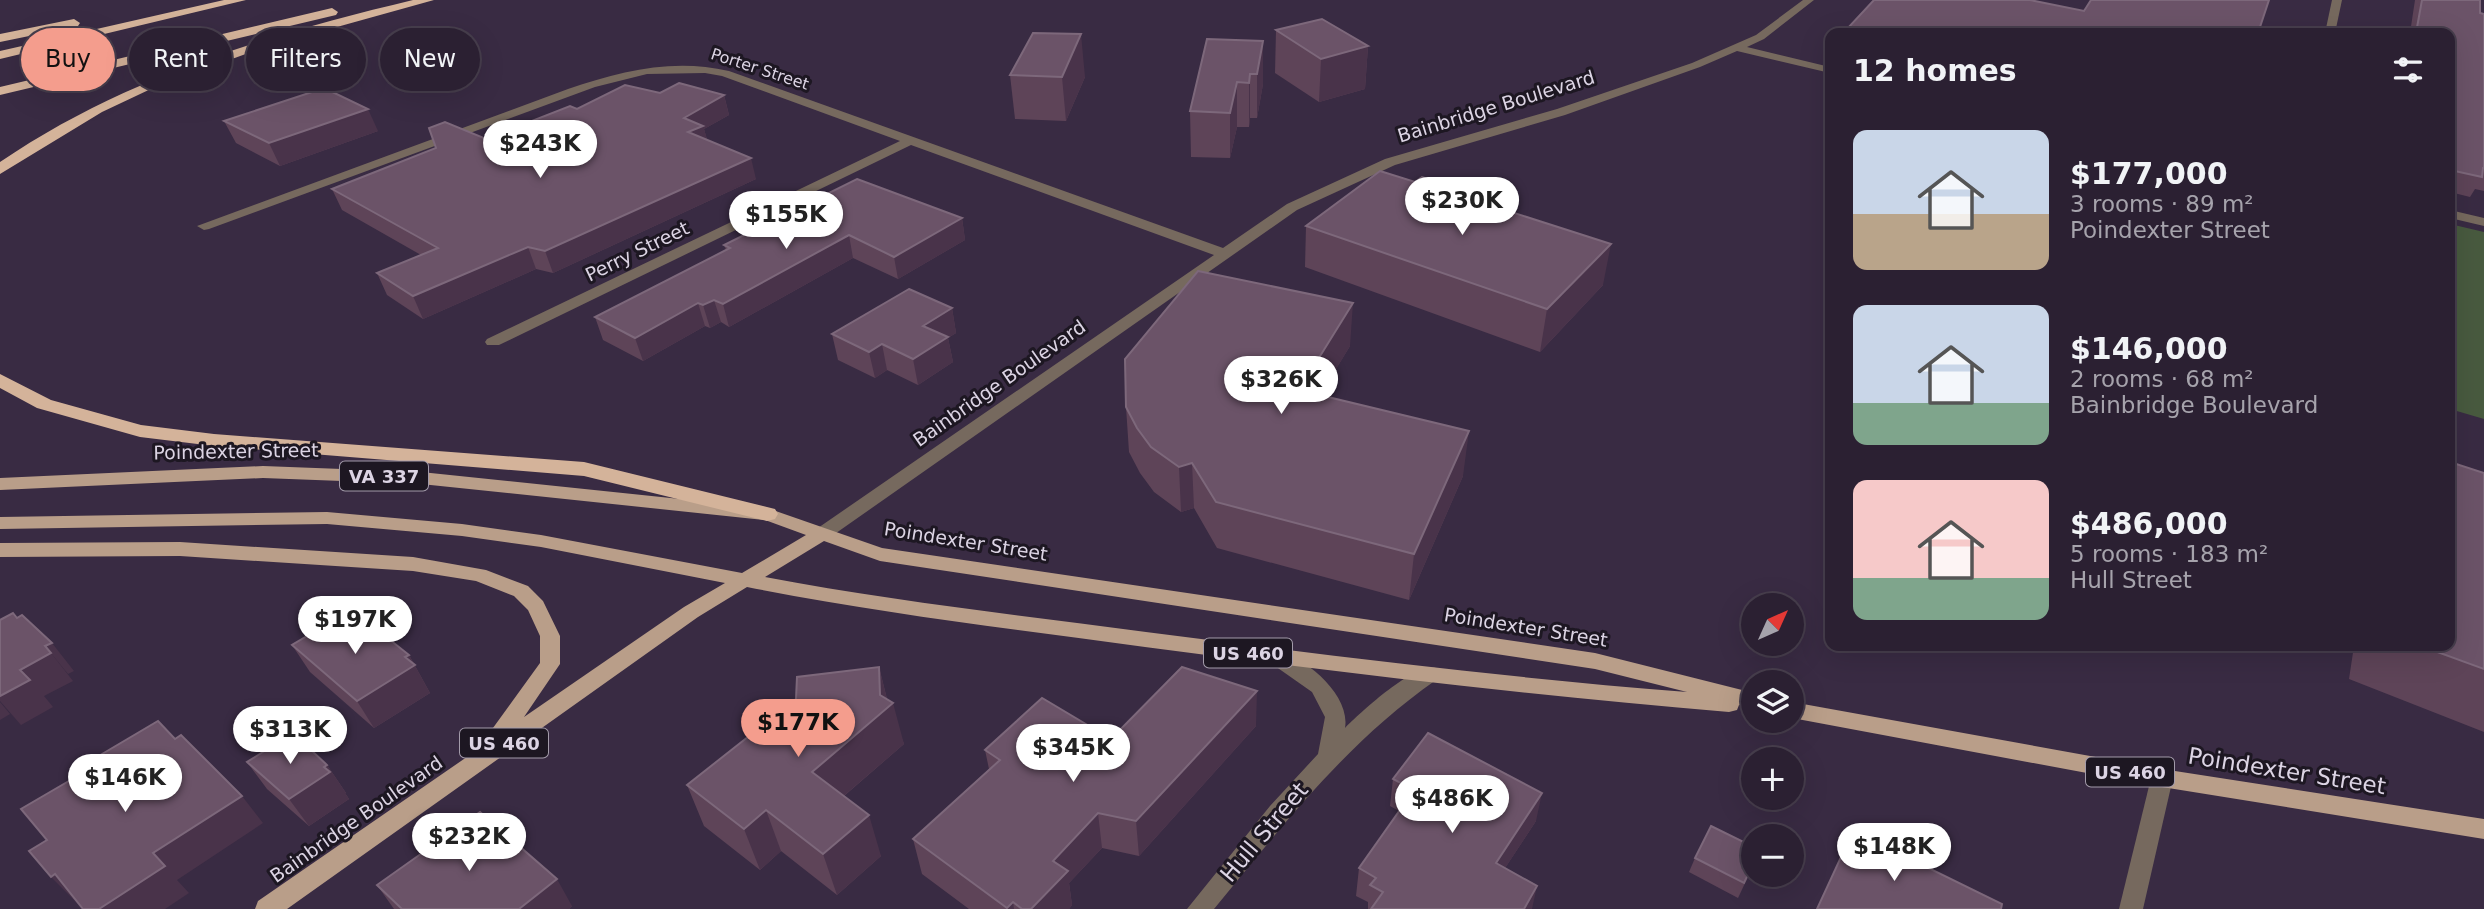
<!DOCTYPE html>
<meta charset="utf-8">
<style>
:root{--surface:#2b2032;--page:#372d3e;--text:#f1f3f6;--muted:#a6a3ac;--line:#473e4d;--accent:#f49d8d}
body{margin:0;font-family:"DejaVu Sans",sans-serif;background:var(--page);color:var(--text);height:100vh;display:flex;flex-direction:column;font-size:26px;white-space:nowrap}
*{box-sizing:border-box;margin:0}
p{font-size:23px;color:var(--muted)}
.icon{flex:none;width:38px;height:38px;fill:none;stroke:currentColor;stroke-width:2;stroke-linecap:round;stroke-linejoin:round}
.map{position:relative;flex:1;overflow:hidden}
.drawer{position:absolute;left:1825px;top:28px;width:630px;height:623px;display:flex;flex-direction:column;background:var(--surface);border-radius:14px;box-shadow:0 7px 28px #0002,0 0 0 2px var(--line)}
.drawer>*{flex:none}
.top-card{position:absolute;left:21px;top:28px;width:665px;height:63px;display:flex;gap:14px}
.needle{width:46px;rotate:45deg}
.tools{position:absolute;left:1741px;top:593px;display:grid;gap:14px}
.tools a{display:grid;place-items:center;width:63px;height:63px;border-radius:50%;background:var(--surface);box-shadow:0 7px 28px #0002,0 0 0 2px var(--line);font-size:35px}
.price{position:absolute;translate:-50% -60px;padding:0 16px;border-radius:24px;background:#fff;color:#222;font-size:23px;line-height:46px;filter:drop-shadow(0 2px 4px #0008)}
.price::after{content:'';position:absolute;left:50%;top:42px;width:21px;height:16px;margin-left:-10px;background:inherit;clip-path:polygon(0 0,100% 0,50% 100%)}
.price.selected{background:var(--accent);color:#111}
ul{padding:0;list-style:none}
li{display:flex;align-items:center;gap:21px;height:175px;padding:0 28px}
li span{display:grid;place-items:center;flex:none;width:196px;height:140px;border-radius:14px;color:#555}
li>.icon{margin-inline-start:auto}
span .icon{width:84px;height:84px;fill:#fffc;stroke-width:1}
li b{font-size:30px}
h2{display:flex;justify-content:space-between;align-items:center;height:84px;padding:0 28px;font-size:30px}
.pill{padding:0 24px;border-radius:32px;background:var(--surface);box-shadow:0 7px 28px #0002,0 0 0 2px var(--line);font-size:24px;line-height:63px}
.pill.selected{background:var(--accent);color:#111}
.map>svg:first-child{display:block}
.green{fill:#485a3f}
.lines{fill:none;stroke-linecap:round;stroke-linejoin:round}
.minor{fill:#76695e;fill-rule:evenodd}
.major{fill:#b99e89;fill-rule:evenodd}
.highway{fill:#d4b39a;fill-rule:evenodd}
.wall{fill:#5e4458}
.shaded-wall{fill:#49334a}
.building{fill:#6b5368;stroke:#7d687b;stroke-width:2}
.labels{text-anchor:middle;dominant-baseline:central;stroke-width:6;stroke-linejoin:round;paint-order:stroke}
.far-street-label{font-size:16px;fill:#dcd4e4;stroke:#1d1722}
.shield{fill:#1d1722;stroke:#a39baa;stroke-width:2}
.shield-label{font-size:18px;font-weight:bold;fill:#dcd4e4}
.street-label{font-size:19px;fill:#dcd4e4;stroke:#1d1722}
.near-street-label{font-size:23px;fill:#dcd4e4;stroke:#1d1722}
</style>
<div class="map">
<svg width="2484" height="909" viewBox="0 0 2484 909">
<rect width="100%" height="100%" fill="#392b43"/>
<!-- green -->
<polygon class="green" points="2450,224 2484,232 2484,419 2450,409"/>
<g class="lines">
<!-- minor -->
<g class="minor">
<path d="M1803,0h11l-50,39 -17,8 83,20v6l-93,-22 -37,16 -135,48 -170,50 -98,45 -468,328 -7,2 -9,-6 2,-4 399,-275 -303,-110 -412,200h-12l-2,-3 2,-3 413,-198 -178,-65 -17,-3 -58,1 -52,13 -386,142 -5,1 -7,-4 371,-137c53,-18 105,-31 161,-18l494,177 64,-44 98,-45 172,-50 135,-46 64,-28z"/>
<polygon points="2332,0 2342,0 2335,33 2325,33"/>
<polygon points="2450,210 2484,218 2484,226 2450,218"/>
<path d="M1275,648c29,9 76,46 70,80 16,-16 70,-66 91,-60l4,6 -4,6c-89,62 -153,145 -222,229h-27l83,-103 48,-52 7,-37 -13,-25 -44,-31 -3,-5 3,-5z"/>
<polygon points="2162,769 2170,771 2173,778 2143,909 2119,909 2151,778 2154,771"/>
</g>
<!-- major -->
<g class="major">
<path d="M263,466l158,6 346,36 115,40 713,105 159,40v16l-15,-4 -2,5 -8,2c-195,-16 -390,-40 -584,-65 -133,-18 -266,-34 -398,-60l-49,30 -411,292h-32l3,-8 219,-151 63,-87v-27l-12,-26 -14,-14 -38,-15 -63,-10 -233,-15 -180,1v-14l180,-1 233,15 73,13 42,16 15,15 17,35v28l-36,53 160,-110 41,-24 -184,-36 -79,-11 -135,-12 -327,5v-12l327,-5 135,12 79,11 201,38 64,-38 -41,-15 -344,-36 -158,-6 -263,12v-12zM824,541l56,20 715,108 92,23c-180,-14 -361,-37 -541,-60 -127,-17 -255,-31 -381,-55z"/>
<polygon points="1792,702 2162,769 2484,819 2484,839 2162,787 1792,718"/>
</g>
<!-- highway -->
<g class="highway">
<polygon points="224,0 246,0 0,59 0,51"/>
<path d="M413,0h21l-169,47 -110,40 -53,25 -102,62v-12c125,-85 267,-127 413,-162z"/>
<polygon points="332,8 338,12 336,15 0,95 0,87"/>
<polygon points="74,19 80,23 78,26 0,42 0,34"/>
<polygon points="0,374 51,400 141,425 214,434 584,462 767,507 775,509 778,514 775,519 767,521 584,476 214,446 140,437 37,408 0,388"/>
</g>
</g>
<!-- wall -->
<g class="wall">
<polygon points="2415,0 2480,0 2480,13 2484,14 2484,191 2475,189 2470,197 2450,192 2450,33 2410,33"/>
<polygon points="1276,30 1368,46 1365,89 1319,102 1275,73"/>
<polygon points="1263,41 1263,84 1257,118 1250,118 1249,127 1237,127 1230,158 1191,157 1190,111"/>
<polygon points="1010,75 1085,77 1066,121 1015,119"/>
<polygon points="660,93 724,95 729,115 704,129 707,140 756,179 553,273 536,269 423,319 387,295 377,273 421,255 342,210 332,189 577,109"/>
<polygon points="224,121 378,131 280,166 236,143"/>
<polygon points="1513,213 1603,285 1540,352 1305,267 1306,226"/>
<polygon points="962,218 965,240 898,279 853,258 729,327 721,322 710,328 705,326 643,361 603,340 595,317 726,250 724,245"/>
<polygon points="952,308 956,333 948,338 953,362 918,385 887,370 875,378 838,360 832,334"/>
<polygon points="1350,346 1320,395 1463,476 1409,600 1217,548 1194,508 1181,512 1154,492 1140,473 1129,452 1126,407"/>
<polygon points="2484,473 2484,732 2349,679 2354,646 2450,646"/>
<polygon points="338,625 409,655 430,693 374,728 310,672 292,645"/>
<polygon points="879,667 887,699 904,744 844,796 881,856 837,895 781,851 760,870 704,826 687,785 796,699"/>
<polygon points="1256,726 1139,856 1102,848 1069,883 1072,905 1069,909 969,909 922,874 913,839 989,769 985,750"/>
<polygon points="247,762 327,765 346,793 345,793 349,799 309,826 267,789"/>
<polygon points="1393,779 1536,821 1505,868 1532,909 1368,909 1368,902 1356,896 1359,868 1399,811 1390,806"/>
<polygon points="1754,847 1754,864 1738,898 1689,872 1695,858"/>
<polygon points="377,885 572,906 569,909 394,909"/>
</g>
<!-- shaded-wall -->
<g class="shaded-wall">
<polygon points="1081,34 1085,77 1066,121 1062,77"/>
<polygon points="1263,41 1263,84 1257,118 1257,74"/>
<polygon points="1368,46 1365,89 1319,102 1321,59"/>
<polygon points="1250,74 1250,118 1249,127 1249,83"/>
<polygon points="1237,82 1237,127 1230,158 1230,113"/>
<polygon points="724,95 729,115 704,129 709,146 694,152 684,118"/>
<polygon points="368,109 378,131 280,166 269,143"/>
<polygon points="751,158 756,179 553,273 545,251"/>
<polygon points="962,218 965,240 898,279 894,257"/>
<polygon points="849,235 853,258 729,327 723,304"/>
<polygon points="1611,244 1603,285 1540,352 1547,309"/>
<polygon points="528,247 536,269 423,319 413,296"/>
<polygon points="714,300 721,322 710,328 703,305"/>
<polygon points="698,303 705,326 643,361 635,338"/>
<polygon points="1353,303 1350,346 1297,434 1299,390"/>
<polygon points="952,308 956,333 948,338 953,362 918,385 913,359 923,326"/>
<polygon points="882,344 887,370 875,378 869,352"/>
<polygon points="1469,431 1463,476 1409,600 1414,554"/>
<polygon points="1192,463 1194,508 1181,512 1179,467"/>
<polygon points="52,643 74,671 68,674 45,646"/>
<polygon points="51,653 73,681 44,696 53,707 21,725 0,701 0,696 20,670"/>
<polygon points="409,655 430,693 374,728 357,701"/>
<polygon points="879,667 889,707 893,703 904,744 825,812 812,772 880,695"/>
<polygon points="1257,691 1256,726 1139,856 1136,821"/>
<polygon points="0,702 10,714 0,720"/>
<polygon points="327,765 346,793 345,793 349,799 309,826 289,799"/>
<polygon points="1542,793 1536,821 1490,891 1496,863"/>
<polygon points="242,796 263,823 177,880 189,893 165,909 99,909 153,853"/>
<polygon points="766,810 781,851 760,870 744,829"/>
<polygon points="1098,813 1102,848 1069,883 1072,905 1069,909 1031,909 1053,861"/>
<polygon points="869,815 881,856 837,895 823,854"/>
<polygon points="55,874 82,902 78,904 51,877"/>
<polygon points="557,879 572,906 569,909 519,909"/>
<polygon points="1537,886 1532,909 1524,909"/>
<polygon points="1013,902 1014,909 1007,909 1007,908"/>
</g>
<!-- building -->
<g class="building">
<polygon points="1874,0 2030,0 2084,11 2091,0 2269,0 2258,33 1850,33 1852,31 1846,30"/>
<polygon points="2422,0 2480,0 2480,13 2484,14 2484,168 2483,168 2482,177 2450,170 2450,33 2416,33"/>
<polygon points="1322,19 1368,46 1321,59 1276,30"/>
<polygon points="1033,33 1081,34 1062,77 1010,75"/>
<polygon points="1207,39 1263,41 1257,74 1250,74 1249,83 1237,82 1230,113 1190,111"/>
<polygon points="679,83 724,95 684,118 703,126 688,132 751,158 545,251 528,247 413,296 377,273 438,248 332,189 436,148 429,128 445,122 486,139 570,106 577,109 625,85 660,93"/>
<polygon points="324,88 368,109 269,143 224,121"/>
<polygon points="1380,171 1415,182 1422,177 1514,206 1508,211 1611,244 1547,309 1306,226"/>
<polygon points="857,179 962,218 894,257 849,235 723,304 714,300 703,305 698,303 635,338 595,317 730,248 724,245"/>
<polygon points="1198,271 1353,303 1299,390 1469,431 1414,554 1216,502 1192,463 1179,467 1151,447 1137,428 1126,407 1125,359"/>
<polygon points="909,289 952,308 923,326 948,337 913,359 882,344 869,352 832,334"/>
<polygon points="2450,462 2484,473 2484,669 2421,646 2450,646"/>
<polygon points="13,613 17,618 22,615 52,643 45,646 51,653 20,670 30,680 0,696 0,620"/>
<polygon points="360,616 409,655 405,657 415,665 357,701 292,645 334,620 338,625"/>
<polygon points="879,667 880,695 893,703 812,772 869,815 823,854 766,810 744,829 687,785 796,699 797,677"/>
<polygon points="1182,667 1257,691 1136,821 1098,813 1053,861 1068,871 1031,909 1022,909 1013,902 1007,908 913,839 1000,760 985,750 1042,698 1111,739"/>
<polygon points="158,721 175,739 181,735 242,796 153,853 165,866 99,909 83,909 55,874 51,877 29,851 47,840 21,809 98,764 92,760"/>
<polygon points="293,733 327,765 324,767 330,772 289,799 247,762"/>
<polygon points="1428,733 1542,793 1496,863 1537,886 1524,909 1371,909 1383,892 1370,885 1376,878 1359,868 1414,790 1393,779"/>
<polygon points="480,812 557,879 519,909 402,909 377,885"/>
<polygon points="1711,826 1754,847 1754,862 1744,883 1695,858"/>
<polygon points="1853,831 2002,904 2001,909 1817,909"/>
</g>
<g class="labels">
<!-- far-street labels -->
<g class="far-street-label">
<text transform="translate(760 69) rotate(18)">Porter Street</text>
</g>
<!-- shield labels -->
<g class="shield">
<rect x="340" y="461.5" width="88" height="29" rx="5"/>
<rect x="1204" y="638.5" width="88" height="29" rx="5"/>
<rect x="460" y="728.5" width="88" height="29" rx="5"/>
<rect x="2086" y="757.5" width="88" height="29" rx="5"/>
</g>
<g class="shield-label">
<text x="384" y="476">VA 337</text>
<text x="1248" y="653">US 460</text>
<text x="504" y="743">US 460</text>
<text x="2130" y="772">US 460</text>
</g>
<!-- street labels -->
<g class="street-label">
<text transform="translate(1496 106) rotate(-17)">Bainbridge Boulevard</text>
<text transform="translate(637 251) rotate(-26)">Perry Street</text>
<text transform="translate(999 383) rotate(-35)">Bainbridge Boulevard</text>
<text transform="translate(236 451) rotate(-1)">Poindexter Street</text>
<text transform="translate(966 541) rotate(9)">Poindexter Street</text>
<text transform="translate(1526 627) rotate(9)">Poindexter Street</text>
<text transform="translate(356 819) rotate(-35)">Bainbridge Boulevard</text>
</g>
<!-- near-street labels -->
<g class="near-street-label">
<text transform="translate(2287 771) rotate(9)">Poindexter Street</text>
<text transform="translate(1264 832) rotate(-50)">Hull Street</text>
</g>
</g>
</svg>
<div class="tools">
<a><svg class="needle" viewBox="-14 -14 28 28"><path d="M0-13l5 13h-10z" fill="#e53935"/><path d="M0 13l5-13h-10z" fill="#a6a3ac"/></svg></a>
<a><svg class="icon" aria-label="layers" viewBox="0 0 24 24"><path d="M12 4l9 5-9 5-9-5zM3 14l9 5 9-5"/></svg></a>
<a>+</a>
<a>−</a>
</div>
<b class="price" style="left:540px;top:180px">$243K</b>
<b class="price" style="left:1462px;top:237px">$230K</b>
<b class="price" style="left:786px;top:251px">$155K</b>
<b class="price" style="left:1281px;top:416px">$326K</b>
<b class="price" style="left:355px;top:656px">$197K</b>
<b class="price selected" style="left:798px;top:759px">$177K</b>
<b class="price" style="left:290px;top:766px">$313K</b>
<b class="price" style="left:1073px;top:784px">$345K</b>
<b class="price" style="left:125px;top:814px">$146K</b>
<b class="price" style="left:1452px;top:835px">$486K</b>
<b class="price" style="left:469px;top:873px">$232K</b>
<b class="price" style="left:1894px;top:883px">$148K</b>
<div class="top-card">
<a class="pill selected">Buy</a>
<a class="pill">Rent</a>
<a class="pill">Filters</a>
<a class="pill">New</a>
</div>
<section class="drawer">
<h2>12 homes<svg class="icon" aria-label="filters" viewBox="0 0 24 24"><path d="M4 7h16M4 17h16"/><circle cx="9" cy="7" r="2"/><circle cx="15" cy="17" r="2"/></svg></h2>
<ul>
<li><span style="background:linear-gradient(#c9d6e8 60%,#b9a48a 0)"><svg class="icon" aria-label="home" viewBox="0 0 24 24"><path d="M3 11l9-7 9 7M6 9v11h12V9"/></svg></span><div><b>$177,000</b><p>3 rooms · 89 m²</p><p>Poindexter Street</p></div></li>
<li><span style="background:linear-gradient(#c9d6e8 70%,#7fa58c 0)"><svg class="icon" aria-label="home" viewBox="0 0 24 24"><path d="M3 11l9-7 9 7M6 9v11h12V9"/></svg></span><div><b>$146,000</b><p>2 rooms · 68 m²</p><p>Bainbridge Boulevard</p></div></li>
<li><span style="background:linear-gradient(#f6c9c9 70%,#7fa58c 0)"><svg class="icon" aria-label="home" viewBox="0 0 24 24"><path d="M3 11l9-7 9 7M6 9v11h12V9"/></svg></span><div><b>$486,000</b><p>5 rooms · 183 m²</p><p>Hull Street</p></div></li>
</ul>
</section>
</div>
